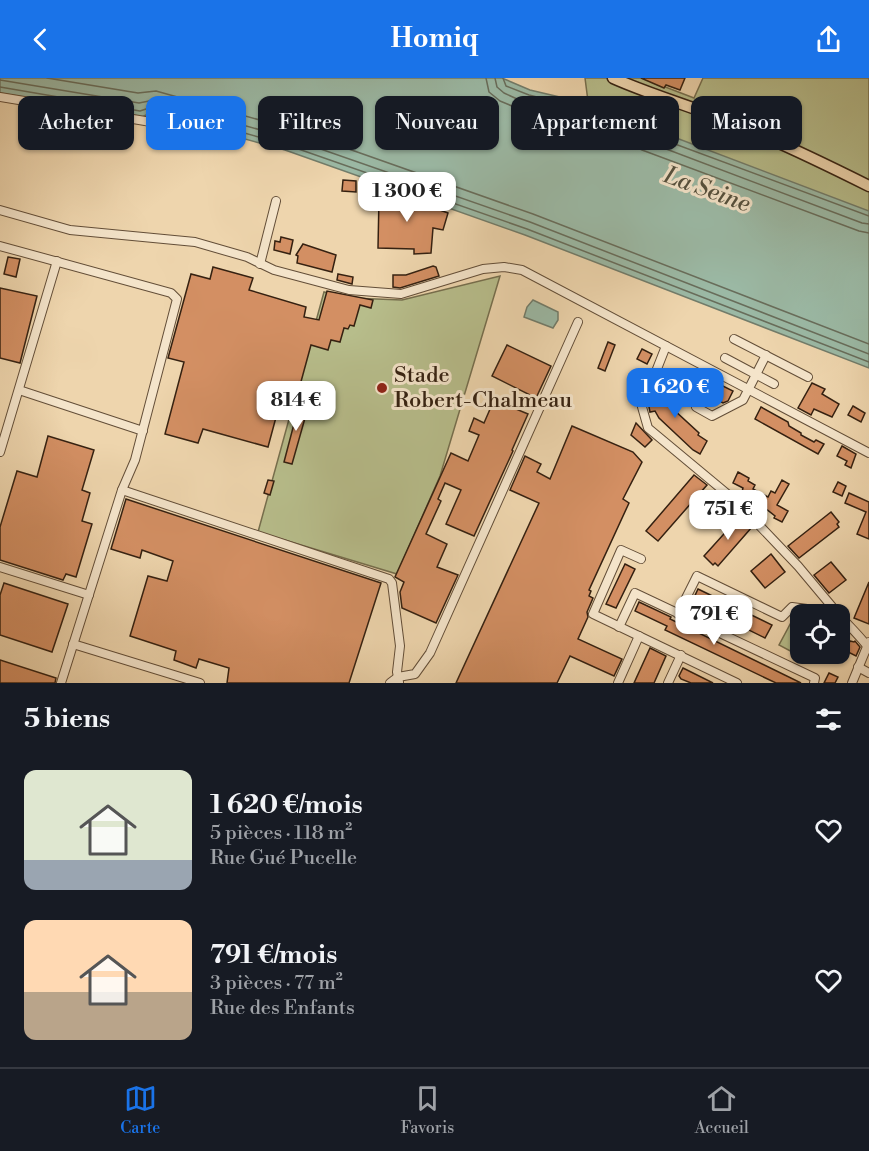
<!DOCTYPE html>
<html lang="fr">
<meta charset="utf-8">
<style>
:root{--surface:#171b24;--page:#20242c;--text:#f1f3f6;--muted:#9ea1a6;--line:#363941;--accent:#1a73e8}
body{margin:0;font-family:"Libre Bodoni",serif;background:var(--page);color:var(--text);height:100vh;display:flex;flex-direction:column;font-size:22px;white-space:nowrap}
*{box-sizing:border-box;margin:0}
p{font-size:20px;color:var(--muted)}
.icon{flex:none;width:33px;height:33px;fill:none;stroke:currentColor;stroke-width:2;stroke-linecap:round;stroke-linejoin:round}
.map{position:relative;height:605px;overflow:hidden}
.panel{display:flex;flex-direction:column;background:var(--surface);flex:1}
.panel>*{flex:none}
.hud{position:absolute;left:18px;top:18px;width:834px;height:54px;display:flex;gap:12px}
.controls{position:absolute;left:790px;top:526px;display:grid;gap:12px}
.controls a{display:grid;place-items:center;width:60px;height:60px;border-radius:12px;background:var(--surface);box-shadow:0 2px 4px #0004;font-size:30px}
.price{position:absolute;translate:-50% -51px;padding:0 14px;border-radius:12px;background:#fff;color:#222;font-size:20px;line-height:39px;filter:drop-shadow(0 2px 3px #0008)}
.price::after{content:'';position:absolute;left:50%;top:36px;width:18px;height:14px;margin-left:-9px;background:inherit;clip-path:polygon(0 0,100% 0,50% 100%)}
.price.selected{background:var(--accent);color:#fff}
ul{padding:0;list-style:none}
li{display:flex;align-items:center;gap:18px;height:150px;padding:0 24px}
li span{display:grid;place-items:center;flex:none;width:168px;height:120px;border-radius:12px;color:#555}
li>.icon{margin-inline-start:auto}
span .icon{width:72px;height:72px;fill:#fffc;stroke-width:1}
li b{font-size:26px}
h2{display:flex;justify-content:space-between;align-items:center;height:72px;padding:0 24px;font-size:26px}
.chip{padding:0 21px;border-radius:12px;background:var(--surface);box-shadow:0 2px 4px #0004;font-size:21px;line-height:54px}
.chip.selected{background:var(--accent);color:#fff}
header{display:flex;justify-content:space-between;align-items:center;height:78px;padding:0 24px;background:var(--accent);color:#fff;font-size:27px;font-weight:700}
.menu{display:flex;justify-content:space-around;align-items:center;height:84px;border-top:2px solid var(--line);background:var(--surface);font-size:16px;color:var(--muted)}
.menu a{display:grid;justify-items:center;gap:3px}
.menu .selected{color:var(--accent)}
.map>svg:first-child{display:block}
.green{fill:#b7bd8b;stroke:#766f4e;stroke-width:1.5}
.water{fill:#9bb9a5;stroke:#727c6a;stroke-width:1.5}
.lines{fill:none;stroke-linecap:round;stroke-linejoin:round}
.shore{stroke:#686d5b;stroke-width:1.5}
.building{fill:#d38f63;stroke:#352111;stroke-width:1.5}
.minor-casing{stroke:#634e38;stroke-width:10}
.major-casing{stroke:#352111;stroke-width:13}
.minor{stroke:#f4e4ca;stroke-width:8}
.major{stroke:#eed5ad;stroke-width:10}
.poi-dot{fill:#8f2418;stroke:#f4e4ca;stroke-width:2}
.labels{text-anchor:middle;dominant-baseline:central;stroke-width:6;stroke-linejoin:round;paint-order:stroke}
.poi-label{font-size:22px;fill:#352111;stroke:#f4e4ca;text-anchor:start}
.water-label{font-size:24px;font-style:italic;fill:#544f3d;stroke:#f4e4ca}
</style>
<header><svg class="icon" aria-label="back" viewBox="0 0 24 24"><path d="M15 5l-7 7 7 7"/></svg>Homiq<svg class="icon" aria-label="share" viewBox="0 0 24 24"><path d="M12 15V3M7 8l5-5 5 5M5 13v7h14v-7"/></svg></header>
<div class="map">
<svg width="869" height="605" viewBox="0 0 869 605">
<rect width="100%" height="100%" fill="#eed5ad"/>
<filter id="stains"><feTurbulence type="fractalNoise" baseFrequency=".00333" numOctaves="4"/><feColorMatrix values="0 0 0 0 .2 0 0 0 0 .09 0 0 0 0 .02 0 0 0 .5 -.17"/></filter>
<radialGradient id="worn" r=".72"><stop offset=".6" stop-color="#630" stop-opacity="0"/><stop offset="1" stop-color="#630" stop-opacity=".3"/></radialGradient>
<!-- green -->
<g class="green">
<polygon points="585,0 642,0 694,20 703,0 869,0 869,136 589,31"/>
<polygon points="500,198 440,398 397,496 258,454 324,214 351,220 402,222"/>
<polygon points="794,539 801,542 801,562 794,575 779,567"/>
</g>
<!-- water -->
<g class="water">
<polygon points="0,0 502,0 530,12 619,33 650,50 869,133 869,290 525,157 285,72 150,35 142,39 0,15"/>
<polygon points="533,222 558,234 558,242 553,250 524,239 527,229"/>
</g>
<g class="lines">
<!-- shore -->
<g class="shore">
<polyline points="47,0 138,15 156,13 292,51 533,136 869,266"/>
<polyline points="486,0 489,14 500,23 524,33 610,54 642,72 859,153 869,155"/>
<polyline points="495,0 497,9 504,15 526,25 614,46 645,63 862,145 869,146"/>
<polyline points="503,0 506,8 529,17 616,39 648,56 869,138"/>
<polyline points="0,2 139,25 154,22 289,60 530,144 869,276"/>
<polyline points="0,9 140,33 152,29 287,67 527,151 869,284"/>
</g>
</g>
<!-- building -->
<g class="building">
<polygon points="641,0 685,0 680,12 666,7 664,10"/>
<polygon points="721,52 734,57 731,66 717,61"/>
<polygon points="343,102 356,103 356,114 342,113"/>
<polygon points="383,111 448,135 443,152 433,150 431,175 414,176 414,171 378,170 379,120"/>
<polygon points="281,159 293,162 290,176 274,172 275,163 280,164"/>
<polygon points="303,166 336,177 332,194 297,185 298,178 296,177"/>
<polygon points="8,179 20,181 16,199 4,196"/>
<polygon points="433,188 436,189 439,198 400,210 393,209 393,197 406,197"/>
<polygon points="213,189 253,200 249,212 306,229 304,239 319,242 327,213 373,222 371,230 360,227 354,248 350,247 348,251 344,250 340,264 331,262 328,272 311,267 296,322 282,317 268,369 203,351 198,365 165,356 184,284 168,280 191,196 210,201"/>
<polygon points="338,196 353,199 352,206 337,202"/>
<polygon points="0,210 37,218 20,285 0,280"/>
<polygon points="608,264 615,267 605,293 598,290"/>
<polygon points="507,267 551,288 536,320 492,298"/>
<polygon points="642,271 652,276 647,286 637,281"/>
<polygon points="689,291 733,313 728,323 723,325 716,321 715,323 683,306"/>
<polygon points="812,305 825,311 822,316 839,326 832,339 814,331 811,337 798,330"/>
<polygon points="657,307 671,311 670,318 677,321 673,331 699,355 698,357 707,363 700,376 693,372 659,340 655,333 650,334 649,329"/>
<polygon points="494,322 528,336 512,372 513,373 474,458 446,446 461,412 445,405 438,421 441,423 426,456 447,466 437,489 458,497 436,545 402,530 400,514 404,504 395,499 451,375 468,383 479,357 469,353 474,340 484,345"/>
<polygon points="300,323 309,326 292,386 284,384"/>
<polygon points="853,328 865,335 861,344 848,337"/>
<polygon points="761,329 788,344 789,348 801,355 801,357 814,364 816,362 824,366 818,376 755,341"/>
<polygon points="636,345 652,362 645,369 631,357"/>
<polygon points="572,348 633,374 642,384 623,421 629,425 589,512 591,513 589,518 593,520 587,534 588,539 578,561 622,581 614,598 570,578 557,605 456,605 539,425 510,412 525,378 541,386 537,394 550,401"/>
<polygon points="48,358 94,372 82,412 90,415 82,443 92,446 76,499 66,496 63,502 0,482 0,449 17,393 37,399"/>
<polygon points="842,368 856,376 851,390 845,387 847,383 837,378"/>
<polygon points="738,394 749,400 748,403 755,407 753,411 768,419 771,413 775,415 782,402 789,406 777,427 788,433 782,444 774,440 775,438 766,431 751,423 753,420 742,414 743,410 733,405"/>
<polygon points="694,397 707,407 658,463 646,453"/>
<polygon points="268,402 274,403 270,417 264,415"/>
<polygon points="838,404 846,408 842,418 833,414"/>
<polygon points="849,415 869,424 869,461 857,456 866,434 845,425"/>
<polygon points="126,421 381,505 349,605 227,605 229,590 199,581 196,590 174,582 176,573 130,558 148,498 167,503 173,483 142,472 140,480 111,471"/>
<polygon points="831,434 839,444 837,446 839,449 799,480 788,468"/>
<polygon points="741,437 752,449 718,488 715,485 713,487 704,478"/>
<polygon points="771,476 785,494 765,510 751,493"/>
<polygon points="831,484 846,502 829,515 814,497"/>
<polygon points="625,486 635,491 616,530 606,526"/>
<polygon points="869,504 869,546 854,540"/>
<polygon points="4,505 68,526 52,574 0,557 0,517"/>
<polygon points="698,511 772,547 765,560 692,524"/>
<polygon points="639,524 671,539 670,541 801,605 776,605 665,552 667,548 635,533"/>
<polygon points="850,563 854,564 855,563 860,569 856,578 846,573"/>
<polygon points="650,570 666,578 654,605 634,605"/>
<polygon points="0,582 56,600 55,605 0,605"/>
<polygon points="683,590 713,605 691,605 681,601 679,598"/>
<polygon points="829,595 838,599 835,605 824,605"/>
</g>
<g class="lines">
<defs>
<g id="minor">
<polyline points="0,19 145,43 189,54"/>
<polyline points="0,132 70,152 195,164 247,179 274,192 349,212 401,216 483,191 504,189 522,192 869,375"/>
<polyline points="0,168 171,215 177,221 135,382 122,412 61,605"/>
<polyline points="260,186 276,123"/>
<polyline points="734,261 808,299"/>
<polyline points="666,268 642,329 648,350 737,424 798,488 839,537"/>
<polyline points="725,280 774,306"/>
<polyline points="19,312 143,353"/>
<polyline points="696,329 712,338 743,322 766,277"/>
<polyline points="0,374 57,183"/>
<polyline points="122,412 389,501 392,505 400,568 397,594 399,604"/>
<polyline points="641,481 621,472 593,536 737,605"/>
<polyline points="0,489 89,517"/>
<polyline points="678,536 697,498 782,539 792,529 837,535"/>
<path d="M840,538c8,9 24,24 29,33"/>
<polyline points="619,549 635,515 815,600 814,605"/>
<polyline points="73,566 200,605"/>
<polyline points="858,589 869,595"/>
<polyline points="390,605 398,599 415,596 430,575 578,244"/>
<polyline points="618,605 639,558"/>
<polyline points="668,605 681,577"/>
<polyline points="852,605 869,564"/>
</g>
<path id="major" d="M613,0c38,17 78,28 117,44 48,19 93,41 139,64"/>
</defs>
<!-- minor casing -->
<use href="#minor" class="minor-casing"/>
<!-- major casing -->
<use href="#major" class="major-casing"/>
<!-- minor -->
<use href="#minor" class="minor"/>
<!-- major -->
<use href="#major" class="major"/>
</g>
<!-- markers -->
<circle class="poi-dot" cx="382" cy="310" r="6"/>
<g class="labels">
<!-- poi labels -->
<g class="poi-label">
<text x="394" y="297">Stade<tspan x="394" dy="25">Robert-Chalmeau</tspan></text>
</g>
<!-- water labels -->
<g class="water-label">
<text transform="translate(707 112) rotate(20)">La Seine</text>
</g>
</g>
<rect width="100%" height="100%" filter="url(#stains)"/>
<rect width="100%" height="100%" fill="url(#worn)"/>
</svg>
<div class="controls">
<a><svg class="icon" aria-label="locate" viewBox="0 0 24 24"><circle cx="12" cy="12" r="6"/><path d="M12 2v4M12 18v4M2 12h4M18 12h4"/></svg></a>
</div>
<b class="price" style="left:407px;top:145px">1 300 €</b>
<b class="price selected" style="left:675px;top:341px">1 620 €</b>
<b class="price" style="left:296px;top:354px">814 €</b>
<b class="price" style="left:728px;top:463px">751 €</b>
<b class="price" style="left:714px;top:568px">791 €</b>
<div class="hud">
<a class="chip">Acheter</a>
<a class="chip selected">Louer</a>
<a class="chip">Filtres</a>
<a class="chip">Nouveau</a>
<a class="chip">Appartement</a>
<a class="chip">Maison</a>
</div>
</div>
<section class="panel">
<h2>5 biens<svg class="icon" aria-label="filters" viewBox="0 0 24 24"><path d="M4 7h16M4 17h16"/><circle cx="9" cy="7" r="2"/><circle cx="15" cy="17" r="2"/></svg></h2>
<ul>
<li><span style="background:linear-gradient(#dfe7d0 75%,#9aa5b1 0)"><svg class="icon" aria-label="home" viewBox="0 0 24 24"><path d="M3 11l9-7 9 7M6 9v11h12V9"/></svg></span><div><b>1 620 €/mois</b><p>5 pièces · 118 m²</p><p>Rue Gué Pucelle</p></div><svg class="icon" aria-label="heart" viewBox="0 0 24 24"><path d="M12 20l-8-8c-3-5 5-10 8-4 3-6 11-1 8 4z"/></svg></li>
<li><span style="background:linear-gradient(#ffd9b3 60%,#b9a48a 0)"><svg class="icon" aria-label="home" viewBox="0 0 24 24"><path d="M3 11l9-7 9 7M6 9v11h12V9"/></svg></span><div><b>791 €/mois</b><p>3 pièces · 77 m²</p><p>Rue des Enfants</p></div><svg class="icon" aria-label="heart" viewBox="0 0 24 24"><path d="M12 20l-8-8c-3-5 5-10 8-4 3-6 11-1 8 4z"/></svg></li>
</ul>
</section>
<nav class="menu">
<a class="selected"><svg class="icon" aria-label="map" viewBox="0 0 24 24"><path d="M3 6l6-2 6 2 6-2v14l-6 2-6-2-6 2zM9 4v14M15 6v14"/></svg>Carte</a>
<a><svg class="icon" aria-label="saved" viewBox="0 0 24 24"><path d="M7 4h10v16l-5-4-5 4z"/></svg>Favoris</a>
<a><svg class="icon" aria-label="home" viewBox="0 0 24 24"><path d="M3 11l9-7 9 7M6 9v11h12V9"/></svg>Accueil</a>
</nav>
